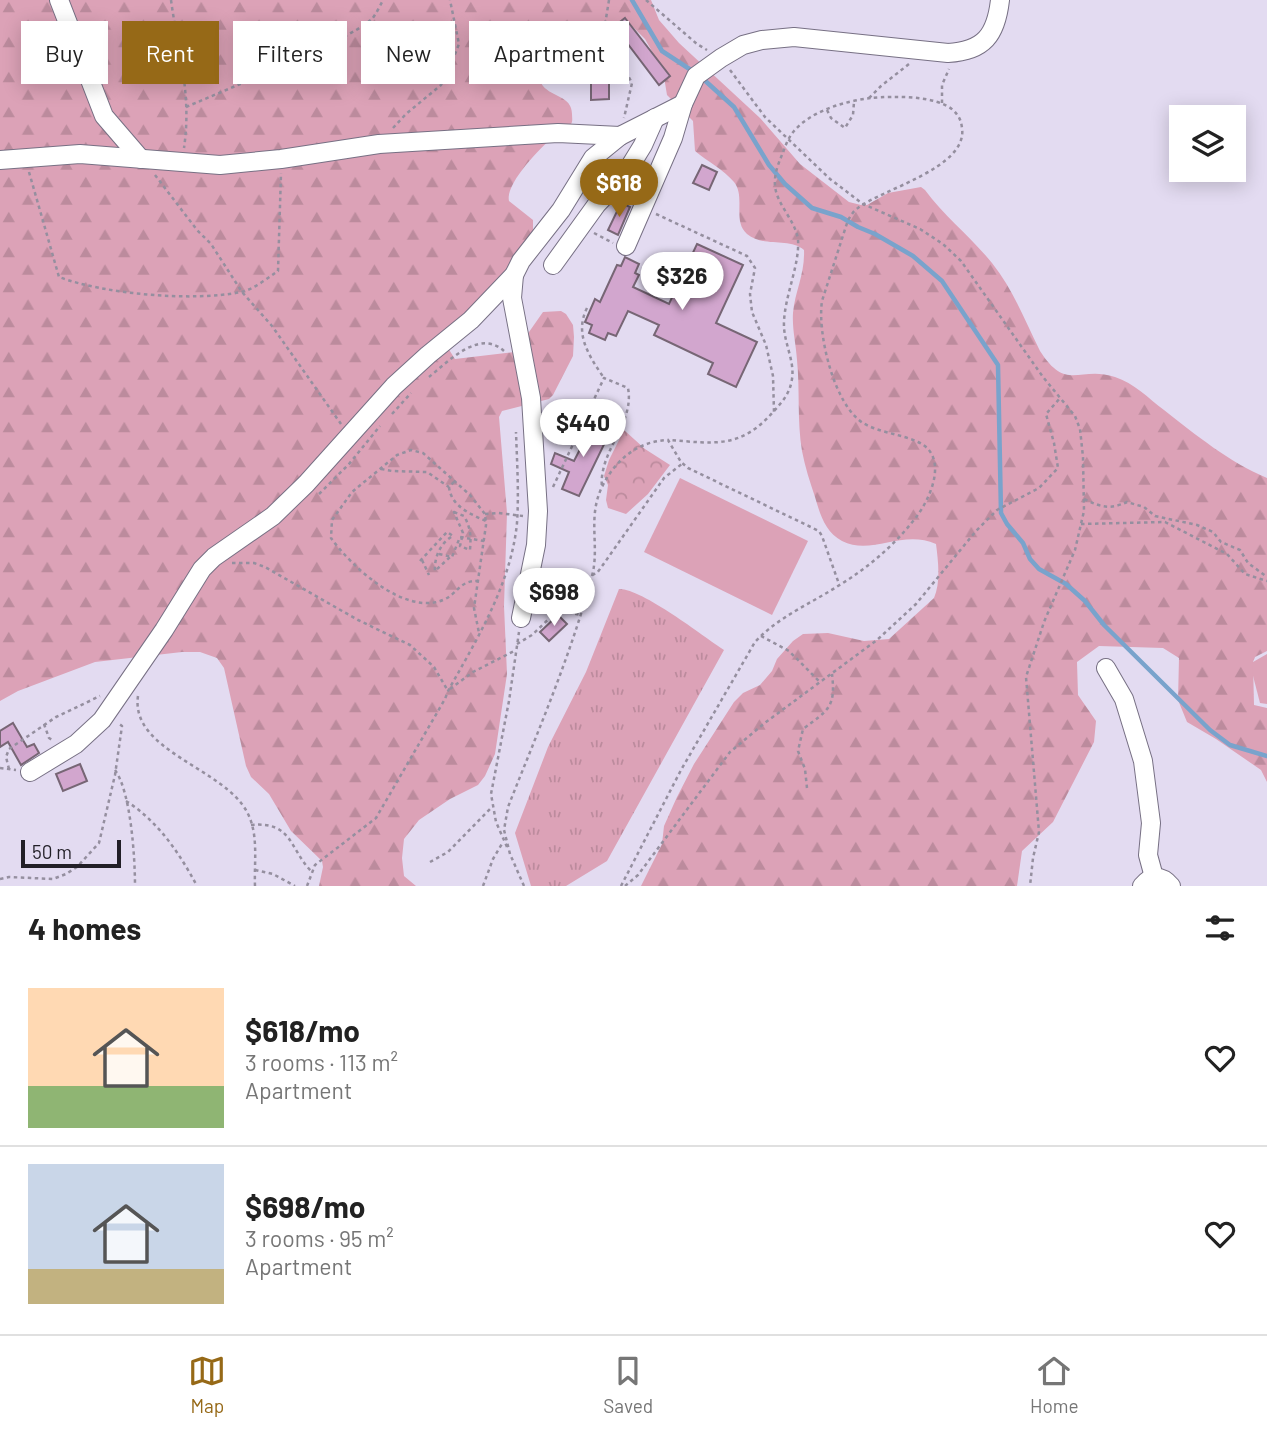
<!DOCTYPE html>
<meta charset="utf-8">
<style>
:root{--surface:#fff;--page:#f2f2f2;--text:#222;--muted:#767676;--line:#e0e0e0;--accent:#966917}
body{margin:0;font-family:Barlow,sans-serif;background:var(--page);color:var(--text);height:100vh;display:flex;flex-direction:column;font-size:26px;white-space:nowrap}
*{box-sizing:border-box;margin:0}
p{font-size:23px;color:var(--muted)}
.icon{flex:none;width:38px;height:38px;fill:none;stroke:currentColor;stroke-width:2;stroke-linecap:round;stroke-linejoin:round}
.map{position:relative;height:886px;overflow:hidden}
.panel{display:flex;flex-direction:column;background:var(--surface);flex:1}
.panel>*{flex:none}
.hud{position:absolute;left:21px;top:21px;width:700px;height:63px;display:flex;gap:14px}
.tools{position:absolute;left:1169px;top:105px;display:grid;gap:14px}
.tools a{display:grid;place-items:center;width:77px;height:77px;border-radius:0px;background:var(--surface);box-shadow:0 4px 18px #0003;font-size:35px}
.scale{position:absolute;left:21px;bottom:18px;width:100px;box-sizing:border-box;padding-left:7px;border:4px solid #221f27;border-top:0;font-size:19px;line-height:24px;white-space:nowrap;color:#221f27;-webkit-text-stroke:5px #e3dbf1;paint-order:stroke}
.price{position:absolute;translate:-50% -60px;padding:0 16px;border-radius:24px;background:#fff;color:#222;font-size:23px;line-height:46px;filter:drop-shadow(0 2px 4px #0008)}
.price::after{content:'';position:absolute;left:50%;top:42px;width:21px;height:16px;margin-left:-10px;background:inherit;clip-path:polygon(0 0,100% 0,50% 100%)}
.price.current{background:var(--accent);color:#fff}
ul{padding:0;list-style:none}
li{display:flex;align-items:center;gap:21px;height:175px;padding:0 28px}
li+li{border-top:2px solid var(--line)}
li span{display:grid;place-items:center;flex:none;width:196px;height:140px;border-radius:0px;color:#555}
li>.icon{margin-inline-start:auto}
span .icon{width:84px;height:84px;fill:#fffc;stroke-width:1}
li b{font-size:30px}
h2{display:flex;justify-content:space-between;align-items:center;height:84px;padding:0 28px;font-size:30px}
.tag{padding:0 24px;border-radius:0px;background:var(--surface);box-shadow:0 4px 18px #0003;font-size:24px;line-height:63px}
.tag.current{background:var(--accent);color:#fff}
.dock{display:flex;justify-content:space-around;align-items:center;height:98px;border-top:2px solid var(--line);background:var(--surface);font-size:19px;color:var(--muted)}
.dock a{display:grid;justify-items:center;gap:4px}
.dock .current{color:var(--accent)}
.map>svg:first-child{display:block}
.grass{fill:url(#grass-tufts)}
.forest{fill:url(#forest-firs)}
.park{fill:url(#park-crowns)}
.pitch{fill:#dca2b7}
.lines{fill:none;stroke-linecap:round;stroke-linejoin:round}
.stream{stroke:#79a3cc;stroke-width:4.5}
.building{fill:#d2a6ce;stroke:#776675;stroke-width:2}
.minor-casing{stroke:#777084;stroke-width:20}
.path{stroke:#958f9f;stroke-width:2.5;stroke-dasharray:3.5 3.5;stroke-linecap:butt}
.minor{stroke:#fff;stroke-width:18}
</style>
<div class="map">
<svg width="1267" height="886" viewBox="0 0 1267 886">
<defs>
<pattern id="grass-tufts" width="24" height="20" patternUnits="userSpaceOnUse" patternTransform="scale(1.75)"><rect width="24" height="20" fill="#dca2b7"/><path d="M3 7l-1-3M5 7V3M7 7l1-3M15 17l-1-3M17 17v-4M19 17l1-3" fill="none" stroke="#bc8b9d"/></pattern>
<pattern id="forest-firs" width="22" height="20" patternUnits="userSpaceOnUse" patternTransform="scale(1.75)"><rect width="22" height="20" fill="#dca2b7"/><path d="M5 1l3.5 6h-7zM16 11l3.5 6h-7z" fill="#bc8b9d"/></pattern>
<pattern id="park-crowns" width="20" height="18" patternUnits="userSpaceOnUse" patternTransform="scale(1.75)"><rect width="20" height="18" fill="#dca2b7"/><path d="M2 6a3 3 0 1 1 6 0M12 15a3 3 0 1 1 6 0" fill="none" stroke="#bc8b9d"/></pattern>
</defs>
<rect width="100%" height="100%" fill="#e3dbf1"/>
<!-- grass -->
<path class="grass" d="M619,589c22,-1 84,47 105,61l-117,211 -41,25h-35l-16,-53 33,-86 38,-75z"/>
<!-- forest -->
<path class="forest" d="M0,0h651l8,20 20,23 81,75 40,46 49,38 12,3h6l21,-12 33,-6 4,3c20,27 46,47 67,73 21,26 33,58 48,88 27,42 39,14 75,26 19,6 33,21 49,33 32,25 65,52 103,68v173l-12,6 -2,5 1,43 13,3v74l-6,-12 -45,-31 -29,-17 -9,-22 1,-42 -16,-10 -64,-2 -22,16 1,33 18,26 -2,21 -41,80 -31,29 -5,35h-376l21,-42 2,-18 13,-29 17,-33 40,-62 9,-9 17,-8 12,-14 5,-12 16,-18 10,-7 25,-1 36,8 25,-2 45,-41c7,-16 4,-38 2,-54 -34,-15 -64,12 -94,-3 -17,-9 -22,-27 -27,-44 -5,-15 -10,-30 -13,-46 -5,-30 -2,-61 -5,-91 -1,-16 -5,-31 -4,-47 2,-22 12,-39 11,-63 -15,-13 -40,-2 -57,-16 -15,-13 -1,-37 -13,-52 -10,-12 -27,-21 -39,-31l-2,-30 -26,-26 -4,-24 -18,-32 -17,-17h-18l-15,11c-11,-1 -20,-10 -31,-4 -10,5 -30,47 -21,57 9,11 29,10 29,28 0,4 1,7 -1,10 -4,6 -12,8 -18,13 -13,11 -48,47 -44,64l24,19v19l-85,109 7,11 60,-7 28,-40 18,-1 5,3 7,11 1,12 -1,19 -20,39 -4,4 -47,12 -3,6 8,96 -3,93 3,68 -12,80 -10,22 -7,9 -28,14 -31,21 -15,19 -2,19 2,18 12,10h-97l4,-19 -1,-6 -31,-30 -22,-37 -18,-17 -5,-11 -22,-98 -7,-10 -17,-6h-18l-87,10 -77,29 -18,10z"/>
<!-- park -->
<polygon class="park" points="624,430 645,449 670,465 648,494 626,514 608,508 606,500 608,485 604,476 609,460"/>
<!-- pitch -->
<g class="pitch">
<polygon points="680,478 808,541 772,615 644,552"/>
<polygon points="1267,654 1267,704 1260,703 1252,672 1253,662"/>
</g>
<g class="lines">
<!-- stream -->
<g class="stream">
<polyline points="632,0 662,51 694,72"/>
<polyline points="701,77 734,107 769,165 785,184 812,208 841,217 858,227 875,234 913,256 942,281 998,365 1001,513 1007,524 1023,543 1030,559 1039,569 1066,584 1085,601 1104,625 1210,730 1230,745 1267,756"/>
</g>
</g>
<!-- building -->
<g class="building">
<polygon points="625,18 670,76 659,85 621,35 618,38 611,29"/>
<polygon points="570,23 591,38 581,53 560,38"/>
<polygon points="591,66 609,66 609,99 591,100"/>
<polygon points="702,165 717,172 709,190 693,183"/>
<polygon points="621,203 630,207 618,235 608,230"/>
<polygon points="697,244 743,265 716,323 757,342 736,387 708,374 713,363 654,335 659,325 628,311 616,336 608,333 605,340 589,333 592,325 585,322 595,299 600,302 617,265 621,266 625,257 639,264 635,273 639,275 633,287 669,304"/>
<polygon points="595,420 612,428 579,496 562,489 569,472 551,464 555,453 574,461"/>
<polygon points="558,615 567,624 549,641 540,632"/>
<polygon points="13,723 27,747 34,744 39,753 21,765 8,742 0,747 0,731"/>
<polygon points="80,764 87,781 63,791 56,774"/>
</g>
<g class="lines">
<defs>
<g id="minor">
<polyline points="59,0 104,116 141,159"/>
<polyline points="0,160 80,154 220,165 281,159 379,144 558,133 620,136 683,104"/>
<path d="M626,246l47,-108 10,-34 13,-28 25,-18 22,-13 19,-5 32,-3 154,16c36,-2 48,-18 52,-53"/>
<polyline points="553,265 597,204 624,176 643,145 655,118"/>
<polyline points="514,275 512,298 531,398 538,511 536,545 521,618"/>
<polyline points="1106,668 1124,699 1143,761 1151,823 1148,855 1154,877"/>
<polyline points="30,772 76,744 102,720 164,630 202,569 214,557 273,516 306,484 394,386 428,355 471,320 514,275 521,261 561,210 593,158 620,136"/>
<path d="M1142,886c9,-11 20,-11 29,0"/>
</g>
</defs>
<!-- minor casing -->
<use href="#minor" class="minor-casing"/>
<!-- path -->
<g class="path">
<path d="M171,0c7,52 21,94 13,148"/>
<polyline points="609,0 604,31 632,83 624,118"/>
<polyline points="646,0 697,44 707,50"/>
<polyline points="730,70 765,117 830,179 863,204 920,229 943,244 961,261 1043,377 1075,416 1080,429 1083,457 1084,511 1075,550 1044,622 1026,677 1039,832 1033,858 1030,886"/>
<polyline points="869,98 881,86 909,64"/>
<polyline points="942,103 942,85 949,69"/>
<path d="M186,107l59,-25 7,-10c29,-5 98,-34 120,-53 4,-5 8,-13 11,-19"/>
<polyline points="827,110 831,118 845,128 853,115 854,102"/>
<polyline points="393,128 406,114 441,85 450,67 459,44 450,0"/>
<path d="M29,172l30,105c45,17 134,25 182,15 14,-3 26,-14 37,-21l3,-98"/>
<polyline points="155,175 197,230 211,244 242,292 272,326 341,424"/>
<polyline points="656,214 747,256 755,268 750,294 752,312 766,345 773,376 774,412"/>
<polyline points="594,233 613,243"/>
<path d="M587,308c-13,26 2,48 17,70"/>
<path d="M429,377c21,-17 52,-50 77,-24"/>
<polyline points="392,414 411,393"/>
<polyline points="381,469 392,471 427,472 449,487"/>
<path d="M454,482l-5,5c2,19 21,27 37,34"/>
<path d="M553,487l51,-109 24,10c7,36 -30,63 -26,100"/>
<polyline points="319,494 349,464 380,426"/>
<path d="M1084,499c17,8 25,11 43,3l17,5 11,9 42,9 16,7 8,10 19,8 8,13 19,14"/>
<path d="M454,512l10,4c7,12 7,21 6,34l-10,-4 3,-13z"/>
<polyline points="485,514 498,513 523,516"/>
<polyline points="1081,524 1165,522 1227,554 1245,574 1267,581"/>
<polyline points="439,554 452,557 460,537 484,541"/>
<polyline points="422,560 429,575"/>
<path d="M420,561l27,-29 6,4c-12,6 -19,21 -18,35l15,-14"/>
<polyline points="232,563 254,563 265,567 358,620 410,645 434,667 448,691"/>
<polyline points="592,575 597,573 605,562 664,478 683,463"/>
<path d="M479,581c-20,-1 -21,13 -36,19 -39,16 -92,-34 -112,-62l1,-18 20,-28 45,-37 14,-5 12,3 47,42 15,19 1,11 -12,83 5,25"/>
<polyline points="761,636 789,651 820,682"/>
<polyline points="517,644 532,635 555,613 562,611 581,615"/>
<polyline points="450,689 473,672 516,650"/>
<path d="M138,696c-8,55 86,72 109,116 12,22 7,50 8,74"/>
<polyline points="44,724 49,738 54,741"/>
<polyline points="0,768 16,770"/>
<polyline points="9,769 6,757 9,749 56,717 100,696"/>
<path d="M115,770c16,22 20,88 20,116"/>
<path d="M807,788l-2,-19 -7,-18 5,-22c25,-19 33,-21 29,-55"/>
<path d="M126,801c32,20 54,53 71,85"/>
<path d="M251,825c42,-4 38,24 61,47"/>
<polyline points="507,847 496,822 491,794 509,701 519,632"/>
<polyline points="430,862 448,852 492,807"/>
<polyline points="255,870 273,874 295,886"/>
<polyline points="0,879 9,877 53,879 66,874 77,867 99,843 115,775 122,726 118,723"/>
<path d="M307,886l8,-21 61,-47 69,-119 3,-8c29,-52 63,-107 69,-168 2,-30 0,-61 -1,-91"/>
<polyline points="483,886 493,859 503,842"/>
<path d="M524,886l-14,-32 -6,-24 4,-23c30,-76 63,-152 84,-231 8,-30 -5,-58 10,-89 13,-27 36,-46 66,-47l13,22 7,6 131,63 3,5 17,48"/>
<path d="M621,886l60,-116 74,-128c23,-25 55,-38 83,-56 31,-19 57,-41 79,-70 14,-19 32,-60 1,-74 -17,-8 -38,-9 -55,-19 -29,-18 -46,-90 -41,-122l26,-81c3,-4 5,-9 10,-12 24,-19 110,-40 104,-80 -1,-8 -3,-12 -9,-18 -17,-15 -61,-14 -82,-12 -26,3 -60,13 -77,33 -6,7 -9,16 -12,24 -4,9 -8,20 -7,31 2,19 20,34 23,53 2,25 -13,56 -14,83 -1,20 11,38 8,57 -2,14 -9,22 -18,32 -34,39 -60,32 -106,29"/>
<polyline points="625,886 638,875 730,752 766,722 877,640 916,604 976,531 997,510 1039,488 1058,468 1054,443 1046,414 1061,397"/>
</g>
<!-- minor -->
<use href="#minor" class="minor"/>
</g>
</svg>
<div class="tools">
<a><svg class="icon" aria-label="layers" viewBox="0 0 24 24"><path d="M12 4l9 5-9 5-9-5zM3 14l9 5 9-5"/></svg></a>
</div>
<div class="scale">50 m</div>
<b class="price current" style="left:619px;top:219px">$618</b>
<b class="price" style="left:682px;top:312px">$326</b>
<b class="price" style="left:583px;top:459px">$440</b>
<b class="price" style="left:554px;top:628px">$698</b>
<div class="hud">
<a class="tag">Buy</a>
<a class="tag current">Rent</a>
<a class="tag">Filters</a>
<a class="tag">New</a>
<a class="tag">Apartment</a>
</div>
</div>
<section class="panel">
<h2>4 homes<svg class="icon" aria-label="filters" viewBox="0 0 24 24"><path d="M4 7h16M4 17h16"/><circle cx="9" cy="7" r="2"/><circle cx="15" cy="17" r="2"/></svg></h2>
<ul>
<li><span style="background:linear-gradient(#ffd9b3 70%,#8fb573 0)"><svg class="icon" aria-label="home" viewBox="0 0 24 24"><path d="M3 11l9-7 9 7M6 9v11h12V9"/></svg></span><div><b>$618/mo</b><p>3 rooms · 113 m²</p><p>Apartment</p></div><svg class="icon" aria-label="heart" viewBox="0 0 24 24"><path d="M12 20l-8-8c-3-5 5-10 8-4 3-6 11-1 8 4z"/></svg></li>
<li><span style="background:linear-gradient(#c9d6e8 75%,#c2b280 0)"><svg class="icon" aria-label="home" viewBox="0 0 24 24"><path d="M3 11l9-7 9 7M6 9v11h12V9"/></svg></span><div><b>$698/mo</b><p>3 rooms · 95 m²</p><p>Apartment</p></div><svg class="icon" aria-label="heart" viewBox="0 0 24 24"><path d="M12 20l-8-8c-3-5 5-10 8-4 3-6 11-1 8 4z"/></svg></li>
</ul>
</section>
<nav class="dock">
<a class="current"><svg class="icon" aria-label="map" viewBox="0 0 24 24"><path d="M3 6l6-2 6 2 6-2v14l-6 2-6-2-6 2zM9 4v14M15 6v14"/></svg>Map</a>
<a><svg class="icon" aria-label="saved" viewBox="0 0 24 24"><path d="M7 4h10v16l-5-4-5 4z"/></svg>Saved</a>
<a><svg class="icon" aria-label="home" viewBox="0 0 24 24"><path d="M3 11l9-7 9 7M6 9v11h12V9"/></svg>Home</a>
</nav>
